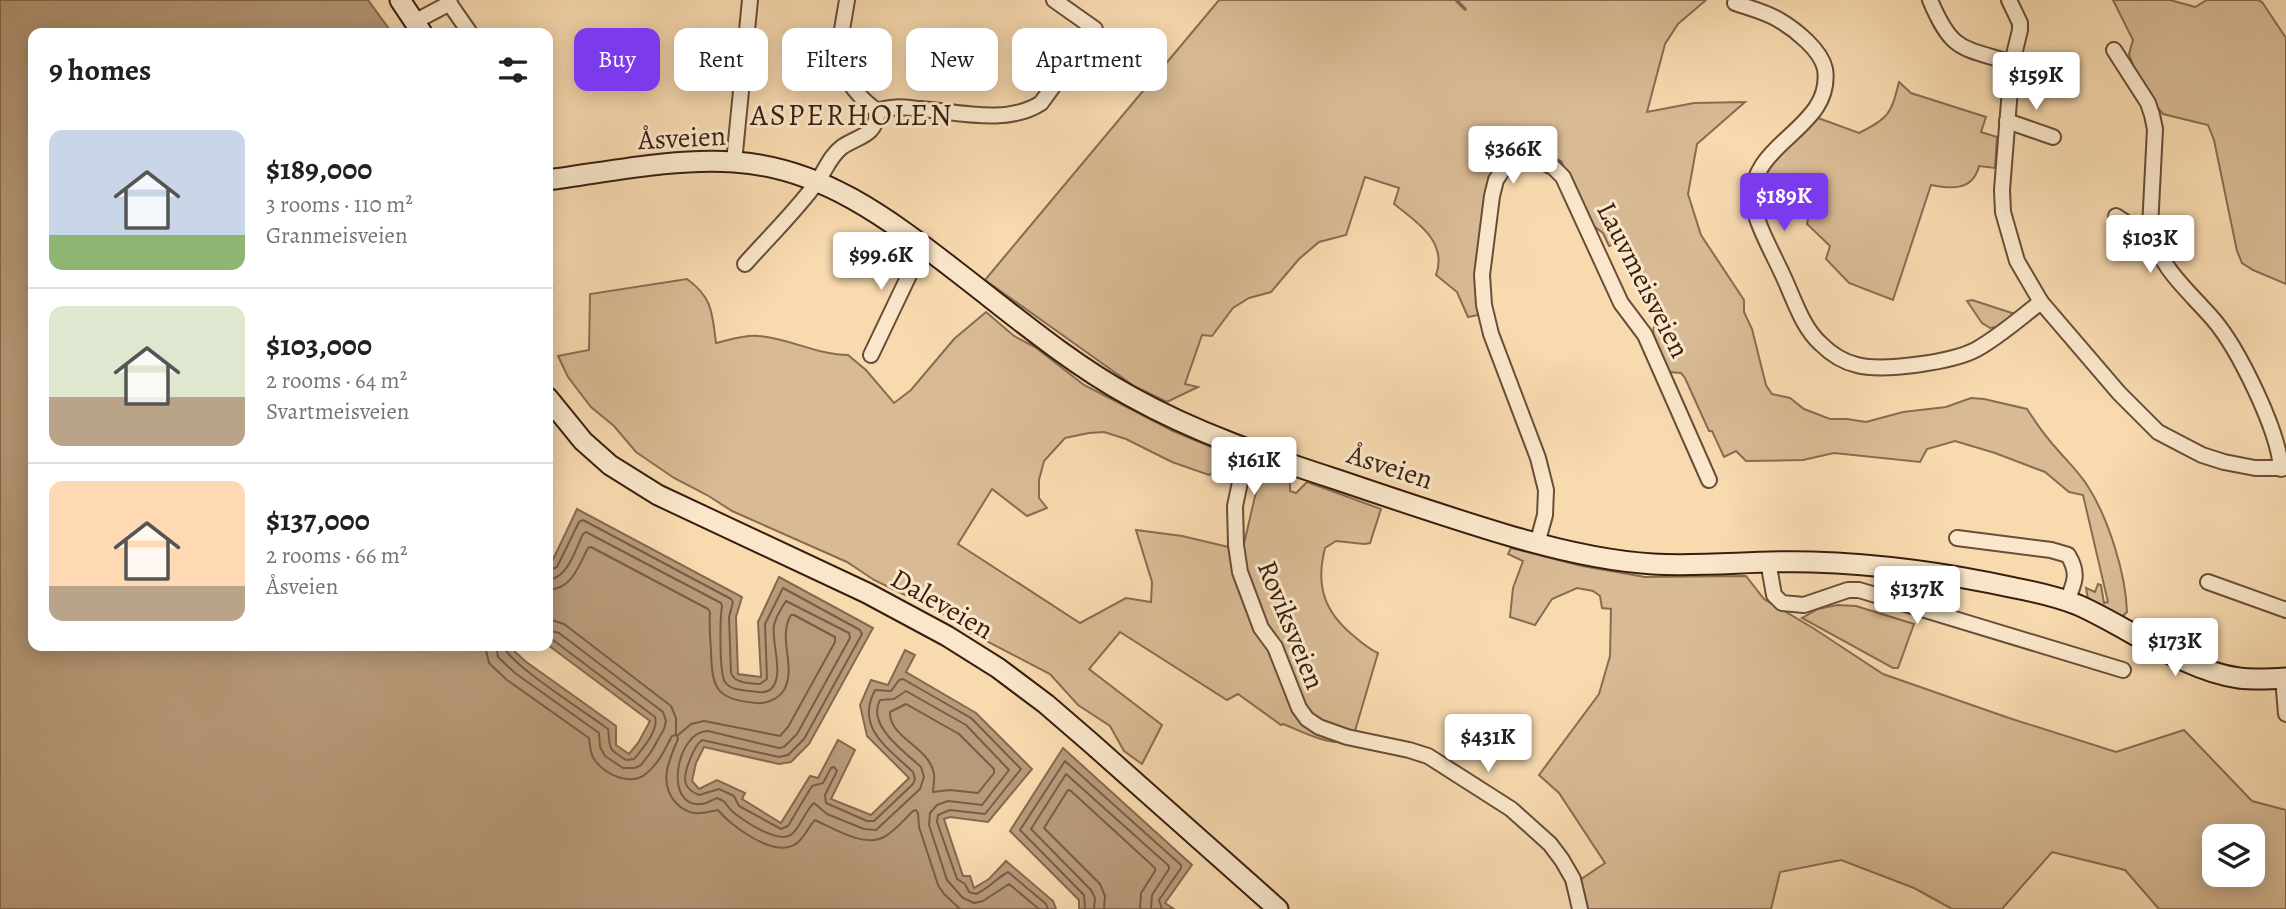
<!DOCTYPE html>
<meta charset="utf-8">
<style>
:root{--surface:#fff;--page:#f6f6f6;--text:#202124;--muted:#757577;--line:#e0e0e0;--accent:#7c3aed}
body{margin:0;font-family:Alegreya,serif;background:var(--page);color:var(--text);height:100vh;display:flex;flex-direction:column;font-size:26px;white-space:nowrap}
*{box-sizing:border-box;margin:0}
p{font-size:23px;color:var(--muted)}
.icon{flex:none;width:38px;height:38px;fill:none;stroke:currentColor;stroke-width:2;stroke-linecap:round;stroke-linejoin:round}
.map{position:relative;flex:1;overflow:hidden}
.details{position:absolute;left:28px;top:28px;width:525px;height:623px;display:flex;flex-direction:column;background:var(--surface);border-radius:14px;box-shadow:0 4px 18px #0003}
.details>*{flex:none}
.hud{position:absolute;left:574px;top:28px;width:665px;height:63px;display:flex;gap:14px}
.tools{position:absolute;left:2202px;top:824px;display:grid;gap:14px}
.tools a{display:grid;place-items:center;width:63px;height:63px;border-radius:14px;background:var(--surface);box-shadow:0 4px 18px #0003;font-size:35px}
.price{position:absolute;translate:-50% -60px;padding:0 16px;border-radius:7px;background:#fff;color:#222;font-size:23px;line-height:46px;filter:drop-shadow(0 2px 4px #0008)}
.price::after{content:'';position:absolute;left:50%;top:42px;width:21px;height:16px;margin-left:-10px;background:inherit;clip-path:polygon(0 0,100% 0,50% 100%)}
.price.current{background:var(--accent);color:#fff}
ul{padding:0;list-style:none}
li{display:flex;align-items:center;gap:21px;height:175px;padding:0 21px}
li+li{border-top:2px solid var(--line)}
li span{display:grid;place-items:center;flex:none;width:196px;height:140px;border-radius:14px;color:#555}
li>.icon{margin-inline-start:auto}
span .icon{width:84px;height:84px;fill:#fffc;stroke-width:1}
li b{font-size:30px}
h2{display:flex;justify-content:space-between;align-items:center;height:84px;padding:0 21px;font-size:30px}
.pill{padding:0 24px;border-radius:14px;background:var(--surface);box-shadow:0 4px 18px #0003;font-size:24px;line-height:63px}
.pill.current{background:var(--accent);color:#fff}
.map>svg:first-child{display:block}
.green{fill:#d8ba94;stroke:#886c52;stroke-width:2;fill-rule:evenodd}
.water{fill:#b79a79;stroke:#85684f;stroke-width:2}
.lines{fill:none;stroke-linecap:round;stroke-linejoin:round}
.shore{stroke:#785c44;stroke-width:2}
.stream{stroke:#85684f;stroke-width:3.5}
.street-casing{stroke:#694d37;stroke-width:18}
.secondary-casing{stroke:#391e0f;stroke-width:23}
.street{stroke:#fae7cb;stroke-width:14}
.secondary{stroke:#fae7cb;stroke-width:19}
.labels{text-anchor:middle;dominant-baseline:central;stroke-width:6;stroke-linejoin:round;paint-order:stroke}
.street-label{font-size:28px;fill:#391e0f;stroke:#fae7cb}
.neighbourhood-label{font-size:30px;letter-spacing:2px;fill:#391e0f;stroke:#fae7cb}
</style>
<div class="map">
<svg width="2286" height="909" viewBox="0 0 2286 909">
<rect width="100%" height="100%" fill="#f8daaf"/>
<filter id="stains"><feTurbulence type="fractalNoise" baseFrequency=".00286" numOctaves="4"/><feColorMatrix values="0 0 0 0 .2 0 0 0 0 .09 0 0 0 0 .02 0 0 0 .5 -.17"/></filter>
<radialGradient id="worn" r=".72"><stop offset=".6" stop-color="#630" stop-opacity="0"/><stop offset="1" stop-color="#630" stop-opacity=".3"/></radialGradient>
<!-- green -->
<g class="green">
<path d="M1219,0h487l-28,24 -13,20 -18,68 47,-9 51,-1 -48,42 -9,50 13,41 43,65v12l8,17 14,56 6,9 18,4 14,11 26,10h17l19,3 37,-10 43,-5 25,-9 13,1 43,10c9,14 18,27 29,39 10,12 22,23 31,37 21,32 39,89 40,127l-5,5 -34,-18 -2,-11 9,4 3,-8 3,1 3,18 4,-1 -25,-107 -14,-3 -24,-20 -50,-19 -40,-12 -28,8 -7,13 -86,-9 -31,7 -57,1 -10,-10 -12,6 -12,-26h-3l-24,-53 -4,-5 -12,-1 -16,-38 3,-22 -31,-72 -16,6 -6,-13 -11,-8 -31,-64 -16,-8 -19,-3 -20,9 -17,20 -7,36 -4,100 -10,2 -11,-25 -21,-17c12,-33 -19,-53 -42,-71l5,-16 -34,-11 -19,58 -27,7 -20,17 -28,33 -22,6 -16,10 -21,28 -10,-1 -17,49 13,3 -31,15 -33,-16 -149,-106z"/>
<polygon points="2113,0 2170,0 2195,7 2207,0 2258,0 2262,2 2286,38 2286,284 2253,270 2242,263 2237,251 2214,140 2208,125 2163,114 2150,99 2135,71 2129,54 2133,40"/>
<path d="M1899,82l12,11 75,24 -5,15 16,5 -2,31 -16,-2c-6,25 -28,23 -48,19l-38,115 -44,-17 -23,-24 4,-13 -23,-22 2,-12 -13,-11 -6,-13 -30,-4 17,-28 41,-38 41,15c30,-15 32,-19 40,-51z"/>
<path d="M687,279c26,19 25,34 29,64 13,-3 30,-9 43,-7 32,3 59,19 89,19l18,15 28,33 17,-13 43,-51 32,-27 28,24 21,11 49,38 89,46 43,18 1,5 -3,18 -5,3 -37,-13 -46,-23 -22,-7 -15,1 -24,5 -21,23 -5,19v18l8,10 -20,8 -35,-27 -34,55 122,79 46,-25 25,4 1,-20 -16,-52 46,6 55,13 6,-1 17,-73 30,8v8l6,2 11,-11 74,27 -11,34 -6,1 -28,-3 -11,7c-10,39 0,65 30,89 8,7 14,12 23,16l-26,88c-23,6 -48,-9 -69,-17l-2,1 -43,-31 -11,6 -107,-68 -31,37 73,56 -20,39 -18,-13 -14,-25 -32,-21 -28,-31 -83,-43 -25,-18 -68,-33 -27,-18 -115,-51 -25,-16 -33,-17 -38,-26 -22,-26 -23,-19 -23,-30 -10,-21 31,-6 1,-56z"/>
<polygon points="1972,300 2015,314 2001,326 1990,328 1982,323 1967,301"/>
<path d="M1511,548l71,18 63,11 101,-1 18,23 49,29 70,46 126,44 107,34 68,-22 68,71 34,9v99h-127l-34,-39 -73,-18 -50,57h-50l-38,-21 -73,-28 -61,12 -9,37h-185l-6,-29 25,-17 -46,-70 -20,-18 60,-81 11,-38 1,-47 -9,-1 -2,-12 -7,-5 -16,-3 -25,11 -17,26 -25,-8 3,-29 10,-27 -15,-7zM2214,836h38v39h-38z"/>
<polygon points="1837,605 1856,606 1914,624 1898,668 1893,668 1802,618 1818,609"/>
</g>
<!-- water -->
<g class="water">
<polygon points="0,0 368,0 392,33 33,33 33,646 509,646 525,661 616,726 616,745 629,754 638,743 650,721 548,645 548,570 577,509 742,597 736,617 738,674 761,677 758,622 779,577 873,628 809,744 791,762 779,764 704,747 696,763 692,781 699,789 717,780 745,793 742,799 781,823 810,776 818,778 838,740 855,750 831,799 871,815 909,778 867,736 860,705 871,680 888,685 905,650 915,655 906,672 976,713 1032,769 988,822 950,817 944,819 963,876 970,876 974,888 989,879 1006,861 1053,901 1056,909 0,909"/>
<polygon points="1063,748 1192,865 1165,903 1174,909 1079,909 1079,900 1010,831"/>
</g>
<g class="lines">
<!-- shore -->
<g class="shore">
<path d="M548,571l9,-4 22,-45 4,-2 148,79 2,3 -4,15 2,56c4,11 19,10 29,11l7,-5 -2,-55 18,-36 77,42 2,4 -58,105 -16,16 -9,2 -77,-17c-8,6 -20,34 -16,44 2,5 8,9 13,11l20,-6 15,7 5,10 42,23 7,-3 24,-40 11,-3 8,-15 3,-1 3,4 -12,24 1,8 41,18h7l39,-37 2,-5 -2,-7c-25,-24 -58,-44 -38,-82l16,1 8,-11 4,-1 68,39 50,51 -36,45 -35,-4 -12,5 -1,7 20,57 8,5 4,8 7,2c13,-6 21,-16 32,-22l38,32 2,5"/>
<path d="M548,580c20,-2 27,-30 35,-46l3,-2 135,71 1,3c-2,12 -3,67 3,76 6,8 16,8 25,9 7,1 15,3 21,-2 14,-13 0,-47 3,-64 2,-8 8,-18 12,-24l63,32 1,5 -53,96 -13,13 -5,1 -71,-17c-32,0 -45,77 -7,73 6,0 11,-4 16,-6 11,4 8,7 16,14 11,9 46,33 59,22 9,-8 13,-23 22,-31l13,11 37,15 12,1 44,-41 4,-12 -3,-10c-16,-15 -55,-42 -41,-67l14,-1 12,-8 60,34 43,45 -27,35 -34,-4 -11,4 -7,8 -1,12 18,55 16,18 11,5 9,-2 26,-17 30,25"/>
<path d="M548,590c24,-1 30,-23 40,-42l3,-1 117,62 2,3c-1,12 0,25 1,38 1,38 4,49 45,53 11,1 22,-4 28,-13 13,-23 -7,-52 7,-75h3l41,22v5l-47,85 -8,9 -76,-15 -13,3 -14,12 1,3c-9,21 -20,44 -2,64 14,14 25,11 42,7 13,16 55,47 76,35 10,-5 13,-17 21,-25 18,8 49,28 69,17 11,-6 20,-17 29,-26l3,-1 2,3 1,14 19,58 6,9 16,15"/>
<path d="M485,646l4,17 18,17 82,58c1,8 1,15 5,21 11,16 37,28 53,14 12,-10 18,-24 25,-37l4,-1v-17l-5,-12 -107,-82 -16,-5"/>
<polyline points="496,646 498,657 515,673 599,733 600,747 605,756 623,768 635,768 641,765 651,752 664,729 666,721 663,712 559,633 548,630"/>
<path d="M504,646c3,17 86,69 104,83 3,21 -2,18 18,31l8,-1c9,-11 25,-29 21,-42l-102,-77 -5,-1"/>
<path d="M906,704l53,30 35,35v4l-16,20 -28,-3 -17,2c0,-7 3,-15 0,-22 -7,-24 -44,-33 -43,-58z"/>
<polyline points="1085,909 1084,895 1020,830 1065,761 1181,865 1181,868 1159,900 1162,909"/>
<polyline points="1094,909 1095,898 1091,890 1031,829 1066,774 1169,866 1169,869 1152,895 1151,909"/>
<polyline points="1104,909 1105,896 1100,884 1044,828 1068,790 1071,791 1155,868 1155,871 1141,893 1140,909"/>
</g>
<!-- stream -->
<polyline class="stream" points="1456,0 1465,9"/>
<defs>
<g id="street">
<polyline points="447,0 470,33"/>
<path d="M847,0c-2,14 -10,51 -7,62 4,18 22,39 38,49 14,-6 29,-3 43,-2 38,3 87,16 120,-6l54,-74 -41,-29"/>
<path d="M1930,0c22,52 31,47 82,63"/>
<polyline points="2009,0 2020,23 2020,30 2012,63 2002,190 2003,212 2017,261 2041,302 2119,393 2158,432 2202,455 2224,462 2255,468 2286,468"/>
<path d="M1735,3c14,5 31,9 44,17 17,10 42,30 46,49 9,60 -78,73 -72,133 2,21 23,57 32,78 10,22 18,48 36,64 10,10 23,18 36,21 26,7 97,-3 120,-16 23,-13 43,-31 64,-47"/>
<polyline points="416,21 450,3"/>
<path d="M2114,50l34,53 4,12 3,14 -5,99c10,41 36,60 63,91 25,29 66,112 68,150"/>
<polyline points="2007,121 2053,137"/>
<polyline points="734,162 750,0"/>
<polyline points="2116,216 2131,226 2150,228"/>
<path d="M745,264c22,-25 52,-54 72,-82 8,-11 13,-26 25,-35 18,-12 33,-10 36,-36"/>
<polyline points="871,355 912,269 927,248"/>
<polyline points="1247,449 1235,506 1236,545 1240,572 1261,628 1275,647 1299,708 1307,719 1319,727 1347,737 1409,750 1428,756 1511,809 1550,844 1562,860 1573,879 1580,909"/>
<path d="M1957,538l94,12 17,5c11,18 7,27 -1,46"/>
<polyline points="1537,544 1545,515 1546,490 1538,458 1491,334 1484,305 1482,275 1492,196 1496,180 1504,168 1516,161 1536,159 1553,167 1563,177 1621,303 1645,335 1709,480"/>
<polyline points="1768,561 1774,595 1782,603 1804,605 1848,590 1859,590 2123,670"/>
<polyline points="2208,582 2286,610"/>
<polyline points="2283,678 2286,714"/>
</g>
<g id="secondary">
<polyline points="400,0 422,33"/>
<path d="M548,180c61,-8 124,-22 186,-18 87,5 155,57 222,109 56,43 112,91 174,125 66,37 137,61 208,84 56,19 112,38 169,55 47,14 96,26 146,29 53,3 106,-4 159,-2 65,2 139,12 203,26 21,4 43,9 63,17 50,22 107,66 161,73 16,2 32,1 47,0"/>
<polyline points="548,398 583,441 610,465 658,495 867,593 947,636 998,668 1046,704 1090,742 1278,909"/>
</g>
</defs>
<!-- street casing -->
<use href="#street" class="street-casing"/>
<!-- secondary casing -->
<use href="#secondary" class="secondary-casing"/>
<!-- street -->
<use href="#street" class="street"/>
<!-- secondary -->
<use href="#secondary" class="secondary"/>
</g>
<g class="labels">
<!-- street labels -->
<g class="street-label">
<text transform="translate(682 138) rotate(-3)">Åsveien</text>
<text transform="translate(1643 280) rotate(63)">Lauvmeisveien</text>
<text transform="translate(1390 467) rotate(18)">Åsveien</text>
<text transform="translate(942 604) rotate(30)">Daleveien</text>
<text transform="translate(1291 625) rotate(68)">Roviksveien</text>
</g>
<!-- neighbourhood labels -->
<g class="neighbourhood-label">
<text x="852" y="115">ASPERHOLEN</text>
</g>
</g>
<rect width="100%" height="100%" filter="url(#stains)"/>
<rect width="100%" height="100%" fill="url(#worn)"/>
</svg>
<div class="tools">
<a><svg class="icon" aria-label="layers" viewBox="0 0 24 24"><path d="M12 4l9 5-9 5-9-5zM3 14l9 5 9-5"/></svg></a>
</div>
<b class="price" style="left:2036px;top:112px">$159K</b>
<b class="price" style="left:1513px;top:186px">$366K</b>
<b class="price current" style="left:1784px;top:233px">$189K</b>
<b class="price" style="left:2150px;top:275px">$103K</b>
<b class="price" style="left:881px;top:292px">$99.6K</b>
<b class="price" style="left:1254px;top:497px">$161K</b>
<b class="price" style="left:1917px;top:626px">$137K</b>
<b class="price" style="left:2175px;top:678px">$173K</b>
<b class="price" style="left:1488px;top:774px">$431K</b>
<div class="hud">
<a class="pill current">Buy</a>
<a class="pill">Rent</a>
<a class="pill">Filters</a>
<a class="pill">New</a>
<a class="pill">Apartment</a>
</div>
<section class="details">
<h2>9 homes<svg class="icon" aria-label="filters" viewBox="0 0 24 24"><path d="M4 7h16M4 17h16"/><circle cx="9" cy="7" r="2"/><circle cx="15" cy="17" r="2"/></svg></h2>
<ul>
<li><span style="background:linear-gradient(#c9d6e8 75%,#8fb573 0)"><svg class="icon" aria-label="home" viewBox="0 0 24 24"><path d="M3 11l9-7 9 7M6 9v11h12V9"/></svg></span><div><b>$189,000</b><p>3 rooms · 110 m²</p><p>Granmeisveien</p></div></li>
<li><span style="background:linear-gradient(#dfe7d0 65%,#b9a48a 0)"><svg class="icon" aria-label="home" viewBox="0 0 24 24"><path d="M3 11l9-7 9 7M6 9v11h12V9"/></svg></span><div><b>$103,000</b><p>2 rooms · 64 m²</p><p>Svartmeisveien</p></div></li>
<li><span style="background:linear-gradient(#ffd9b3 75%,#b9a48a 0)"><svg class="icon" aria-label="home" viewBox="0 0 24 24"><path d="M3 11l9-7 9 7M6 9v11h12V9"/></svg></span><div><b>$137,000</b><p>2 rooms · 66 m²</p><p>Åsveien</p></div></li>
</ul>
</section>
</div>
